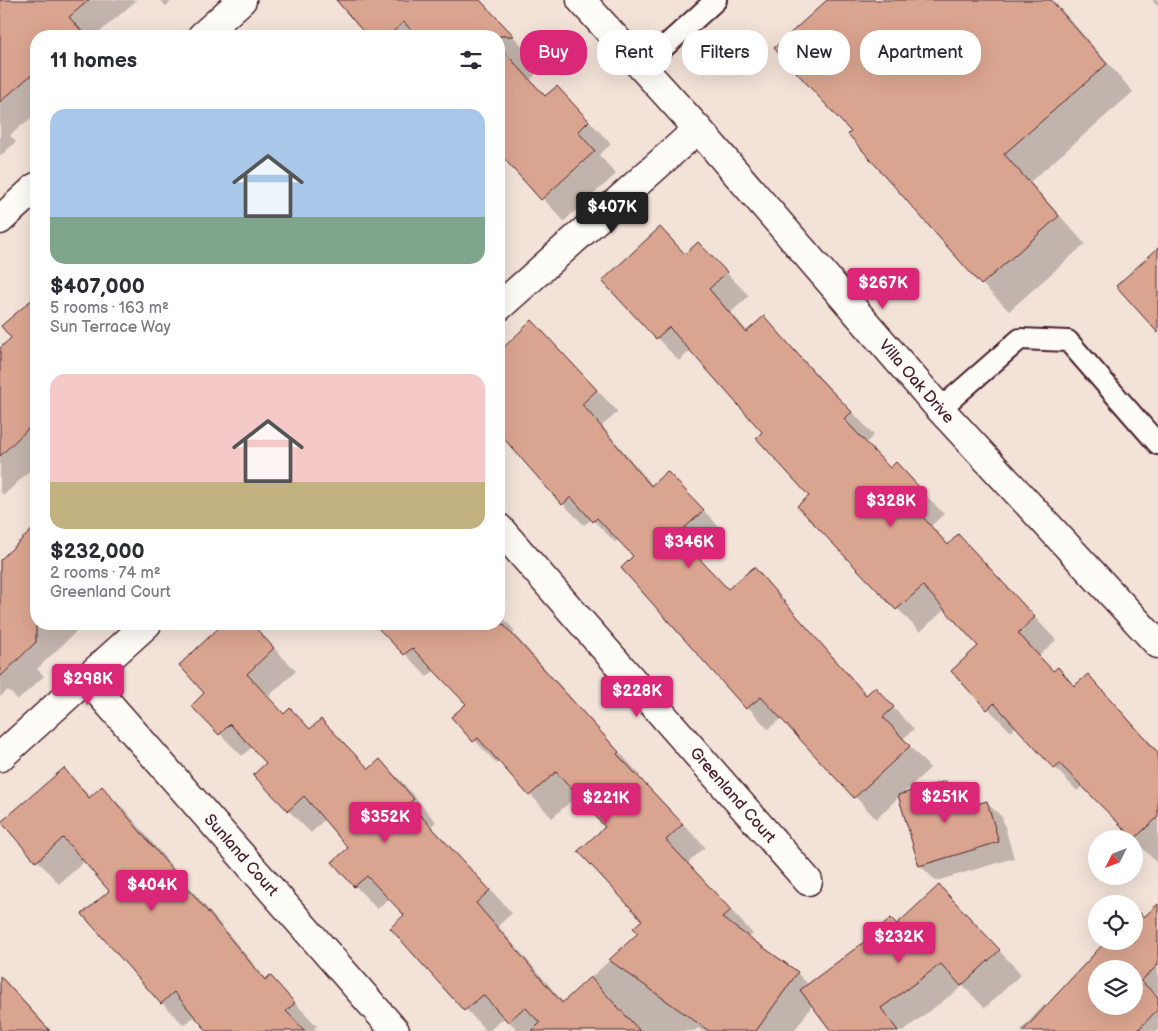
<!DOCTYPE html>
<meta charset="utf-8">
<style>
:root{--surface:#fff;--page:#f7f7f7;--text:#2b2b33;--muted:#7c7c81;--accent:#db2777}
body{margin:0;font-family:"Balsamiq Sans",sans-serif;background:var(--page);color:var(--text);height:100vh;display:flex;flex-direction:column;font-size:19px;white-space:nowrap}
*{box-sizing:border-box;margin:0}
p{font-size:16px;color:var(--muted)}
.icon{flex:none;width:28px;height:28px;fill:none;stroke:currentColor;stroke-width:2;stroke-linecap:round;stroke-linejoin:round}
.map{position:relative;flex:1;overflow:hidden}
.details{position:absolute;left:30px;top:30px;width:475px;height:600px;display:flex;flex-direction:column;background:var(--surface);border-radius:20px;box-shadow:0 5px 20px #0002}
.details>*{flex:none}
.banner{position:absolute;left:520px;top:30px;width:475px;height:45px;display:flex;gap:10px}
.needle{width:32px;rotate:228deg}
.buttons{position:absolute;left:1088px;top:830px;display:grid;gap:10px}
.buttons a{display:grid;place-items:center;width:55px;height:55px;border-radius:50%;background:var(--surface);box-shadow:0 5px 20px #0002;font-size:25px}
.price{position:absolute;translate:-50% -42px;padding:0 11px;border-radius:5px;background:var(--accent);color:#fff;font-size:16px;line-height:32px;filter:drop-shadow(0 1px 2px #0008)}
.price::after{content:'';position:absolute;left:50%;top:30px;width:15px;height:11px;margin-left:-8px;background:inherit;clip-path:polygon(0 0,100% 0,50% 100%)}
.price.current{background:#222;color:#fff}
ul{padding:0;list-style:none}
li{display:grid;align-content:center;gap:10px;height:265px;padding:0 20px}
li span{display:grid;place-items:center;height:155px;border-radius:15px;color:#555}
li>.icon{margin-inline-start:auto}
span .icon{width:90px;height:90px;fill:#fffc;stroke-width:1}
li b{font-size:21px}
h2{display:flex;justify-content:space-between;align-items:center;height:60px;padding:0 20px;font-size:21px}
.tag{padding:0 18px;border-radius:20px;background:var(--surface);box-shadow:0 5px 20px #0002;font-size:18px;line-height:45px}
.tag.current{background:var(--accent);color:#fff}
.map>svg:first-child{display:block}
.shadow{fill:#0003;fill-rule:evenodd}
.building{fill:#daa590;stroke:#4a1f2b;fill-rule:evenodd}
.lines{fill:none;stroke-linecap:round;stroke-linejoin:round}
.lane-casing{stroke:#4a1f2b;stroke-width:24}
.street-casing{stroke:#4a1f2b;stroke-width:31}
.secondary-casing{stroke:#4a1f2b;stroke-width:31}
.lane{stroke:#fdfcf7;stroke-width:20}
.street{stroke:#fdfcf7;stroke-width:28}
.secondary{stroke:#fdfcf7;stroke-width:28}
.labels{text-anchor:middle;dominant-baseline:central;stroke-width:4;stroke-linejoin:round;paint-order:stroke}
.street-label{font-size:16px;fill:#4a1f2b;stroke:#fdfcf7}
</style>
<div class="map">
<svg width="1158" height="1031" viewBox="0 0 1158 1031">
<rect width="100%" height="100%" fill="#f2e2d8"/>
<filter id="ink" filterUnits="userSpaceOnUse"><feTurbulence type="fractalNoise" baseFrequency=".02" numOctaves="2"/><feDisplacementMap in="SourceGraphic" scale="10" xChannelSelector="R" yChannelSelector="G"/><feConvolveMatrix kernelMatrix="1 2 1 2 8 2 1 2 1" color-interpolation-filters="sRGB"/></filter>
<g filter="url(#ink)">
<!-- shadow -->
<g class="shadow">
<polygon points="0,0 137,0 95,36 36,36 36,114 10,135 16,142 0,156"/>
<polygon points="160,0 173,0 166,6"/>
<polygon points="351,0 471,0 494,17 543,67 530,80 546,97 557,87 611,144 599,155 616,174 564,221 504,157 499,161 499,36 369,36 343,7"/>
<polygon points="829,0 1053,0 1133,92 1030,182 1085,244 1009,311 982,284 850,134 852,132"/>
<polygon points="1152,0 1158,0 1158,7"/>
<polygon points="686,255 720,266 749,296 731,312 748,332 764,318 874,435 866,443 890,469 896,464 944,514 931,526 949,545 958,536 1056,640 1039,656 1054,672 1058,669 1075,686 1088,675 1158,751 1158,860 1156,862 1083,786 1077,791 1016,726 1011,732 952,671 979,646 945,609 920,632 799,506 810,496 764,432 691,350 679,361 604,282"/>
<polygon points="36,298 36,465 4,495 0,491 0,350 13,338 3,326"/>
<polygon points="532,322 618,412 602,426 653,486 688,494 724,532 698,557 729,590 754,569 867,695 875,689 914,729 903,739 930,768 900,796 946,782 961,798 965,809 986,802 1002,817 1014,858 936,881 921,866 900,796 876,819 782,718 768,729 623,568 635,556 619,539 615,542 592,519 584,525 563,504 499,431 510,419 499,406 499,377 505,371 499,364 499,353"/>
<polygon points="36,528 36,624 84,624 37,669 44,676 18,700 8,690 0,697 0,570 23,540"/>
<polygon points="499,613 515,631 513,633 640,775 638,777 705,847 688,863 753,934 748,938 797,973 809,985 897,926 961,910 1021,974 985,1008 963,986 903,1031 833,1031 813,1004 794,1031 702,1031 698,1028 694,1031 518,1031 505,1017 489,1031 486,1031 392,928 406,915 390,898 377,909 333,862 350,848 325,819 311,833 288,810 268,763 252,747 242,756 220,734 206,693 181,666 225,624 251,624 296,671 268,697 285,715 369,770 380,761 403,783 436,822 431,826 512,913 498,926 564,1003 639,933 644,920 606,827 578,795 552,818 500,761 497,764 453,717 467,704 435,670 427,677 377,624 499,624"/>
<polygon points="94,624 102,624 98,628"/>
<polygon points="64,770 91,798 102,788 125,810 267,980 270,977 292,1000 317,1026 314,1028 317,1031 209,1031 196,1015 184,1025 162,1003 111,891 85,861 59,884 3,822"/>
<polygon points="1125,899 1130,904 1119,904"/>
<path d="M1158,906v125h-138l25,-27 2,2 61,-65h26v-34l11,11zM1096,969h38v37h-38z"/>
<polygon points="0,975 51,1031 0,1031"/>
</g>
<!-- building -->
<g class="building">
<polygon points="0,0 89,0 69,17 86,36 36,36 36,71 0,102"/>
<polygon points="336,0 480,0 514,36 416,36 404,22 388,36 367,36"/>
<polygon points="827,0 1051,0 1107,64 1004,154 1059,216 981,285 848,134 851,132 774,48"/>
<polygon points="499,46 545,96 557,86 589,121 578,132 595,151 541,200 499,153"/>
<polygon points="660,227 685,254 698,242 727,272 709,289 746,332 764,316 818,377 852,412 844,419 890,468 896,462 923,491 910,503 948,545 958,534 1035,617 1018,633 1053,671 1058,667 1074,686 1088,674 1158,753 1158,817 1134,839 1060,764 1054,769 994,703 987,710 951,671 978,646 923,586 896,610 797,506 809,496 756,438 762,432 669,327 656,339 602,281"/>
<polygon points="1158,248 1158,333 1116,286"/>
<polygon points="36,296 36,421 0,456 0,348 11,338 1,326"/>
<polygon points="532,320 597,390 582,404 651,486 667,471 704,510 677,535 728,589 754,567 866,695 875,687 894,707 883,717 910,746 854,798 761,697 746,709 621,568 633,556 597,518 593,522 571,497 562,505 499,433 499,352"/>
<polygon points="36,526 36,642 0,677 0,560"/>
<polygon points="223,624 252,624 274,648 247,674 284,714 290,708 310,729 321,719 369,769 380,759 414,799 409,803 490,890 476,903 562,1003 590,977 640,1031 532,1031 540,1023 525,1007 508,1022 483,995 464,1011 390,928 404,915 367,876 354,887 332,862 348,848 304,796 288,811 253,775 266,763 230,724 219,735 191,706 204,693 179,665"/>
<polygon points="374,624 503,624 619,752 617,754 683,824 666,840 731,910 722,918 798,972 756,1031 709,1031 609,960 638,933 633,928 642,920 578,851 605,827 556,772 529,796 478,738 473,742 451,717 466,704 412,648 404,655"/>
<polygon points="64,768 89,798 102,786 265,980 270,975 295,1003 286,1011 305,1031 207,1031 174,992 161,1004 82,914 109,891 81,858 63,838 36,862 1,822"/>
<polygon points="946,781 955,810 987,801 999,842 919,866 898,795"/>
<polygon points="939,885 1000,950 961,986 941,964 881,1008 898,1031 831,1031 800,990 868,939 891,918 897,924"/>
<path d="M1158,904v61l-17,16 17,16v12l-21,22h-114l83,-90h28v-29l2,-3 8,8zM1096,969h38v37h-38z"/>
<polygon points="0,976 50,1031 0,1031"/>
</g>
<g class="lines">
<defs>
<g id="lane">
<polyline points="642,67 716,0"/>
<polyline points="940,409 1020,339 1068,341 1158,444"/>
</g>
<g id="street">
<polyline points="202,36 242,0"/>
<polyline points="0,220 36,187"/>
<polyline points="499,307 698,129"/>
<path id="s1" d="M499,528l309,353"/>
<path id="s2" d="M87,679l308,352"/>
<polyline points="0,757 147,624"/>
</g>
<g id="secondary">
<path id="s3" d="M581,0l117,129 242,280 218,235"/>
</g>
</defs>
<!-- lane casing -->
<use href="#lane" class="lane-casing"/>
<!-- street casing -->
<use href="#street" class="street-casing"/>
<!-- secondary casing -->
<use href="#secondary" class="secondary-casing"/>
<!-- lane -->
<use href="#lane" class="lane"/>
<!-- street -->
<use href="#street" class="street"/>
<!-- secondary -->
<use href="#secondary" class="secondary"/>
</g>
</g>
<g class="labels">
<!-- street labels -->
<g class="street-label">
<text stroke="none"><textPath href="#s3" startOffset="508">Villa Oak Drive</textPath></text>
<text stroke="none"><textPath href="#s1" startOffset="355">Greenland Court</textPath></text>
<text stroke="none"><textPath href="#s2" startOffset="234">Sunland Court</textPath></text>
</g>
</g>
</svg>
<div class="buttons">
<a><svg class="needle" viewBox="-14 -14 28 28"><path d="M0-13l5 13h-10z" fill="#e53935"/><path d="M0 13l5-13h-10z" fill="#7c7c81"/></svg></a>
<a><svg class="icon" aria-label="locate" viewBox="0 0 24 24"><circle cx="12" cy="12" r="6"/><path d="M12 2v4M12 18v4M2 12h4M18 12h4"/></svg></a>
<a><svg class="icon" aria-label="layers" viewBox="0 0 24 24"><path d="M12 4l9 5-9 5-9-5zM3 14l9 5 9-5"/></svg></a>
</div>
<b class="price current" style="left:612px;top:234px">$407K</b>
<b class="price" style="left:883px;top:310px">$267K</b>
<b class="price" style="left:891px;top:528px">$328K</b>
<b class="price" style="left:689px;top:569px">$346K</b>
<b class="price" style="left:88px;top:706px">$298K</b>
<b class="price" style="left:637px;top:718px">$228K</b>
<b class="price" style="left:945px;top:824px">$251K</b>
<b class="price" style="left:606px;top:825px">$221K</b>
<b class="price" style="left:385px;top:844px">$352K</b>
<b class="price" style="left:152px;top:912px">$404K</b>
<b class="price" style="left:899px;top:964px">$232K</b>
<div class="banner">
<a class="tag current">Buy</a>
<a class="tag">Rent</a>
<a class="tag">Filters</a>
<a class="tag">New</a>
<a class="tag">Apartment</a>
</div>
<section class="details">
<h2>11 homes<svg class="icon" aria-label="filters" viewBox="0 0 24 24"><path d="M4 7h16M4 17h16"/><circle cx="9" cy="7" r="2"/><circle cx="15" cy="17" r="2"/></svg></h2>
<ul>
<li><span style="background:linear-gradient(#a9c7e8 70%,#7fa58c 0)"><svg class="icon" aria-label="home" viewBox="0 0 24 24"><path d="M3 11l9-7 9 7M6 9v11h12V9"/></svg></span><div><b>$407,000</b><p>5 rooms · 163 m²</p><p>Sun Terrace Way</p></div></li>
<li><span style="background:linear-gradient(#f6c9c9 70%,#c2b280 0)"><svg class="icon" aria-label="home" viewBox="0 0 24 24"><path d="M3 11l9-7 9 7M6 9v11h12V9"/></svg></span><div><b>$232,000</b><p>2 rooms · 74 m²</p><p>Greenland Court</p></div></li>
</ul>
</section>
</div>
